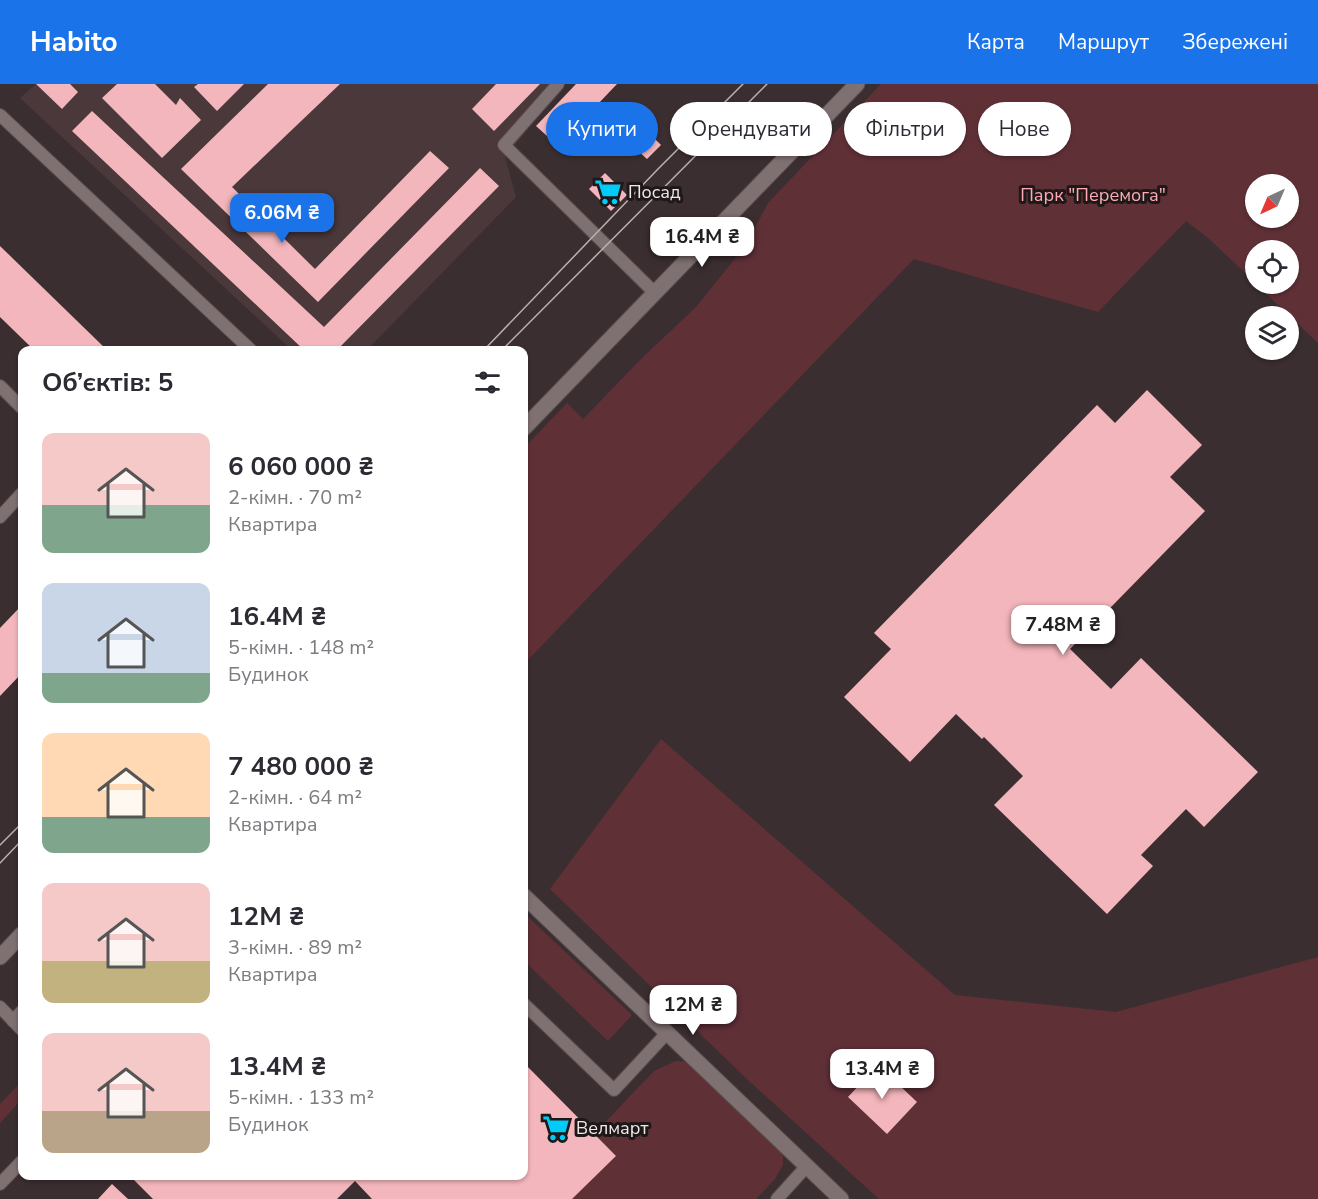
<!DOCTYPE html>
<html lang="uk">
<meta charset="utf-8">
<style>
:root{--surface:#fff;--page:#f7f7f7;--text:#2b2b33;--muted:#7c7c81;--accent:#1a73e8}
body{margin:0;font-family:"Nunito Sans",sans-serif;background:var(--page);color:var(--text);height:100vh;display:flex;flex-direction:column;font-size:22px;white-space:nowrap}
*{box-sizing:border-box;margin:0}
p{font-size:20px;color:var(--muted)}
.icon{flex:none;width:33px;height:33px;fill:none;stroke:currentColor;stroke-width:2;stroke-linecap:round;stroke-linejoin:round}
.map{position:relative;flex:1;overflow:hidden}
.details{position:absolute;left:18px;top:262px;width:510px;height:834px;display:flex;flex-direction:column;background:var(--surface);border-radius:12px;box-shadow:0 2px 4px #0004}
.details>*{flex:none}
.guide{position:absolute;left:546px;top:18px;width:570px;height:54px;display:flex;gap:12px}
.needle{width:39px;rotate:224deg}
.fabs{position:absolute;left:1245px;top:90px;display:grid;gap:12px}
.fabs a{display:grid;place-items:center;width:54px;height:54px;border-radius:50%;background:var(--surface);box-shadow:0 2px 4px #0004;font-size:30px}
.price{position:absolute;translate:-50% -51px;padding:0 14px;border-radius:12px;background:#fff;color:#222;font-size:20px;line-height:39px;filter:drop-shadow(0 2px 3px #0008)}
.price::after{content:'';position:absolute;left:50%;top:36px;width:18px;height:14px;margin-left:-9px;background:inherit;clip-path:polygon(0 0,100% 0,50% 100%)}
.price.selected{background:var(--accent);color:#fff}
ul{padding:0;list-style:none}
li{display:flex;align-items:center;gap:18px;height:150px;padding:0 24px}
li span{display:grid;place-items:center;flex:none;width:168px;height:120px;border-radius:12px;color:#555}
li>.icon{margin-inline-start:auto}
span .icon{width:72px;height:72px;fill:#fffc;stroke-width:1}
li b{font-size:26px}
h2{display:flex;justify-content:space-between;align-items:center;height:72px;padding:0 24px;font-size:26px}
.pill{padding:0 21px;border-radius:27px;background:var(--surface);box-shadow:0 2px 4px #0004;font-size:21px;line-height:54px}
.pill.selected{background:var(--accent);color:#fff}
header{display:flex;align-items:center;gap:36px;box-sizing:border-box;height:84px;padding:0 30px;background:var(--accent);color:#fff}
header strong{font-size:28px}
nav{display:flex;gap:33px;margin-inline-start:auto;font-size:21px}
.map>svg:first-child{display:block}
.built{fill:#4b383a}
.green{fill:#603037;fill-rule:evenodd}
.building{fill:#f3b6bc}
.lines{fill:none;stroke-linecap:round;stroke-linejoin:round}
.lane-casing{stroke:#584d4e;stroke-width:14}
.street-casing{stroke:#584d4e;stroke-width:17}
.secondary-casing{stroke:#584d4e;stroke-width:17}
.lane{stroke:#7f7071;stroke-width:12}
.street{stroke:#7f7071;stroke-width:15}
.secondary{stroke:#7f7071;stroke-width:15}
.tram{stroke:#bbb1b2;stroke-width:1.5}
.labels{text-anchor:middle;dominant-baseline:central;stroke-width:6;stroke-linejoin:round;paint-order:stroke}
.poi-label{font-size:18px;fill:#f0e7e8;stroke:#1e1819;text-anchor:start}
.park-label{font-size:18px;fill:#fea9b3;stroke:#1e1819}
</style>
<header>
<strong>Habito</strong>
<nav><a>Карта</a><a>Маршрут</a><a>Збережені</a></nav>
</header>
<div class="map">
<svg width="1318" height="1115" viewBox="0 0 1318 1115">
<rect width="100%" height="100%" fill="#3b2e30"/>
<!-- built -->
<polygon class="built" points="36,0 564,0 505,73 516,113 366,267 293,267 20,14"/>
<!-- green -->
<g class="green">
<path d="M881,0h437v259l-62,-59h32v-34h-32v33l-48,-45 -22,-17 -88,91 -184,-53 -390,405v-216l43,-45 16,16 58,-60 55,-52 49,-61 23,-43zM1256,100h32v34h-32z"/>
<polygon points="661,655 955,911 1116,928 1318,873 1318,1115 879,1115 749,997 550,805"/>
<polygon points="524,829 632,931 608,957 524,877"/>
<polygon points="676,977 689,978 783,1066 783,1081 775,1095 756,1115 572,1115 616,1072 594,1050 654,987"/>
<polygon points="22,997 22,1015 0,1039 0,1020"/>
</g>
<!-- building -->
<g class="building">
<polygon points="36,0 70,0 78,8 62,25"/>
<polygon points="117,0 155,0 176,21 180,14 201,36 162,74 102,14"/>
<polygon points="198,0 244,0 217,27 194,3"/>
<polygon points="268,0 340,0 232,103 315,185 430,67 449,84 318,218 181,85"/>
<polygon points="496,0 540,0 494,47 472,25"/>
<polygon points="576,0 617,0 558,62 536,42"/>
<polygon points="92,27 324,243 480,84 499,102 336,267 305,267 72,47"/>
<polygon points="652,52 661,61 647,75 638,67"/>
<polygon points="605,89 627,111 611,127 589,105"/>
<polygon points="0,162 108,267 35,267 0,233"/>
<polygon points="1147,306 1202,361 1170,393 1205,427 1070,565 1111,605 1141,574 1258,688 1204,743 1186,725 1141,771 1153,782 1107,830 994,721 1023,692 984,653 982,655 956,630 910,678 844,613 891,565 874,549 1097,321 1115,339"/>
<polygon points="22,521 22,589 0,612 0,544"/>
<polygon points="524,979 616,1072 572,1115 372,1115 355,1097 337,1115 153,1115 130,1092 524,1092"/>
<polygon points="878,981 917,1018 887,1050 848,1013"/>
<polygon points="112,1100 128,1115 98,1115"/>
</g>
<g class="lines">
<defs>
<g id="lane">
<polyline points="558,0 504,61 655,209"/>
<polyline points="0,31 252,267"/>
<polyline points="0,302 22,324"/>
<polyline points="0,433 22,409"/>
<polyline points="524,920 614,1006 666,950"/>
<polyline points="0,923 22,946"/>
<polyline points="13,937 22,927"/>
<polyline points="0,1100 22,1077"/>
<polyline points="777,1115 806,1083"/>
</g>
<polyline id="street" points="524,812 841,1115"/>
<g id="secondary">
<polyline points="524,344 857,0"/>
<polyline points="0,873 22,850"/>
</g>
</defs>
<!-- lane casing -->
<use href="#lane" class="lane-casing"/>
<!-- street casing -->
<use href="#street" class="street-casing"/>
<!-- secondary casing -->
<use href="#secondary" class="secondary-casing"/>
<!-- lane -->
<use href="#lane" class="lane"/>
<!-- street -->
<use href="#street" class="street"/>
<!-- secondary -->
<use href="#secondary" class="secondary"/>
<!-- tram -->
<g class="tram">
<polyline points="483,267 658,85 743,0"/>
<polyline points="501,267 767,0"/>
<polyline points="0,761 22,739"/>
<polyline points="0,779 22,756"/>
</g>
</g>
<!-- icons -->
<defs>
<symbol id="supermarket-bare" viewBox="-9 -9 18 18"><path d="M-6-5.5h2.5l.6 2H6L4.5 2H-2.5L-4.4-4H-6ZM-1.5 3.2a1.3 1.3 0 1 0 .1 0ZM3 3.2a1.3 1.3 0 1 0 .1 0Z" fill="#00cbf9" stroke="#1e1819" stroke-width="2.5" paint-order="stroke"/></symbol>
</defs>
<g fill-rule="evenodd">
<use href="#supermarket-bare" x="589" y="89" width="38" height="38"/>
<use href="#supermarket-bare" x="537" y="1025" width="38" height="38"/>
</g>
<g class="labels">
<!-- poi labels -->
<g class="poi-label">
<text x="628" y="108">Посад</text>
<text x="576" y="1044">Велмарт</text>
</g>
<!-- park labels -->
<g class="park-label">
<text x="1093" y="111">Парк "Перемога"</text>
</g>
</g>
</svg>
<div class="fabs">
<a><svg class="needle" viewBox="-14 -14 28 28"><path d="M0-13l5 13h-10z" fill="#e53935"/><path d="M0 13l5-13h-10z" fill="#7c7c81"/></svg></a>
<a><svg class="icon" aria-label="locate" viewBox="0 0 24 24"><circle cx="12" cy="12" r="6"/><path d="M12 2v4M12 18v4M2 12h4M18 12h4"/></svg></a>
<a><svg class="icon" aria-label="layers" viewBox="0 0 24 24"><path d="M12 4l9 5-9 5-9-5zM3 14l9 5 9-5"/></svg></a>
</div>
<b class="price selected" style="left:282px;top:160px">6.06M ₴</b>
<b class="price" style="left:702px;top:184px">16.4M ₴</b>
<b class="price" style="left:1063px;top:572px">7.48M ₴</b>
<b class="price" style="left:693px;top:952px">12M ₴</b>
<b class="price" style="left:882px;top:1016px">13.4M ₴</b>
<div class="guide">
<a class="pill selected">Купити</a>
<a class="pill">Орендувати</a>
<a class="pill">Фільтри</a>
<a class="pill">Нове</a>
</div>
<section class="details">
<h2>Об’єктів: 5<svg class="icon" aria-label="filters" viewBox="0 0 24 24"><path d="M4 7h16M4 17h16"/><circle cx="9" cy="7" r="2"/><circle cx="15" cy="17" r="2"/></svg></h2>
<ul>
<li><span style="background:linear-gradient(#f6c9c9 60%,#7fa58c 0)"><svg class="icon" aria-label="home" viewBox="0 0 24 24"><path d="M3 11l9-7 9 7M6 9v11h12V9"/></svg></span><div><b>6 060 000 ₴</b><p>2-кімн. · 70 m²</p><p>Квартира</p></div></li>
<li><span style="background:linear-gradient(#c9d6e8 75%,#7fa58c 0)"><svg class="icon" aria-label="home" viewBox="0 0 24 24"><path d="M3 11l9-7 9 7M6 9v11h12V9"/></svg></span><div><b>16.4M ₴</b><p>5-кімн. · 148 m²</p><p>Будинок</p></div></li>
<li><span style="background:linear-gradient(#ffd9b3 70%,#7fa58c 0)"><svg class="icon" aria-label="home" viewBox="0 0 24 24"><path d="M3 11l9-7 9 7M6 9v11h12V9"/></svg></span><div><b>7 480 000 ₴</b><p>2-кімн. · 64 m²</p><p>Квартира</p></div></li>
<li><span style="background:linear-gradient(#f6c9c9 65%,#c2b280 0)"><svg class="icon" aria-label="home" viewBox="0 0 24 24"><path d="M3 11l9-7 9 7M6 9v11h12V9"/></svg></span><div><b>12M ₴</b><p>3-кімн. · 89 m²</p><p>Квартира</p></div></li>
<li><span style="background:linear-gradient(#f6c9c9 65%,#b9a48a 0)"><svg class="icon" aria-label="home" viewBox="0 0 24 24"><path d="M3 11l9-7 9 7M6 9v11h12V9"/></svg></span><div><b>13.4M ₴</b><p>5-кімн. · 133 m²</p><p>Будинок</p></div></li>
</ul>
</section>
</div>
